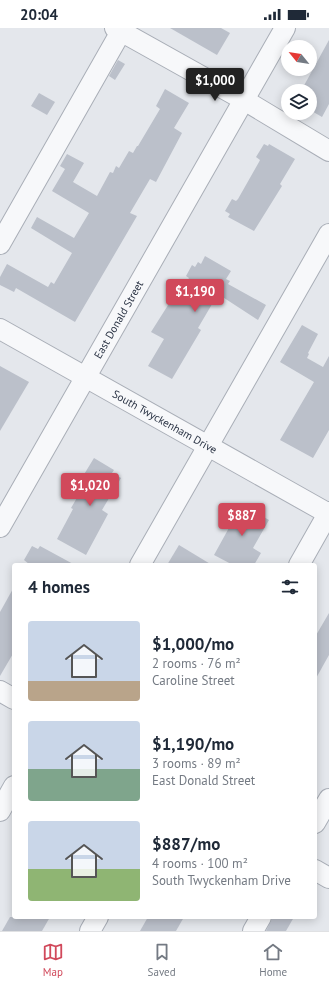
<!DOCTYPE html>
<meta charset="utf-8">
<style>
:root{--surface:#fff;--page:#f2f2f3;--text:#1f2937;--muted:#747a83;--line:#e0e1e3;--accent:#d1495b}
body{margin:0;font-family:"PT Sans",sans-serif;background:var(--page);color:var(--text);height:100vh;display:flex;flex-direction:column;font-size:15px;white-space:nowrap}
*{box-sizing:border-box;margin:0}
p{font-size:13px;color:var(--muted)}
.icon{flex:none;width:22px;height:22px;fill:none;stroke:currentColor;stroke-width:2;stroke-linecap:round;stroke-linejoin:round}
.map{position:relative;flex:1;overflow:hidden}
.details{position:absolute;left:12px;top:535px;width:305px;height:356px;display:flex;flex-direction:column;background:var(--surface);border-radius:4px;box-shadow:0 2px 10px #0003}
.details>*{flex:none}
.needle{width:26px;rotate:300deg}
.tools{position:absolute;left:281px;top:12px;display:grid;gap:8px}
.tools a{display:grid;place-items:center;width:36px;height:36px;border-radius:50%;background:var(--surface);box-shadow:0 2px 10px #0003;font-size:20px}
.price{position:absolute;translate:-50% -34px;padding:0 9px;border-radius:4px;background:var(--accent);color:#fff;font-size:13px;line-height:26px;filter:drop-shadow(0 1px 2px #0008)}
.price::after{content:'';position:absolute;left:50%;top:24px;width:12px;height:9px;margin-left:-6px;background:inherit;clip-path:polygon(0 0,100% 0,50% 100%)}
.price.active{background:#222;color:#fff}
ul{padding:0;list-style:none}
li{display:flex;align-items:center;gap:12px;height:100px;padding:0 16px}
li span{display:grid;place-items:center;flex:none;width:112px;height:80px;border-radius:4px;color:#555}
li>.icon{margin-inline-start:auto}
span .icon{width:48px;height:48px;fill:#fffc;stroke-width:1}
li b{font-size:17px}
h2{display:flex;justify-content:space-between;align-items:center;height:48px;padding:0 16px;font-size:17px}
.status{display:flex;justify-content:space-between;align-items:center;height:28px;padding:0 20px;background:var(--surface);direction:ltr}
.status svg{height:11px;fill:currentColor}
.tab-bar{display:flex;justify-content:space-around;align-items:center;height:56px;border-top:1px solid var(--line);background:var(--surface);font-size:11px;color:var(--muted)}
.tab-bar a{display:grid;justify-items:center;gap:2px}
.tab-bar .active{color:var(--accent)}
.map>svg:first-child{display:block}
.building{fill:#bbc0ca}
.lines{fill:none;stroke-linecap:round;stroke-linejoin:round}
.minor-casing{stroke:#a9aeb7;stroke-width:22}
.minor{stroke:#f7f8fa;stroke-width:20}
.labels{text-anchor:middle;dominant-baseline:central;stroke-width:3;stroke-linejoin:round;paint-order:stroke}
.street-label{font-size:11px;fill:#2b3445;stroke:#f4f6f9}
</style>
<div class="status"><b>20:04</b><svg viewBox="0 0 49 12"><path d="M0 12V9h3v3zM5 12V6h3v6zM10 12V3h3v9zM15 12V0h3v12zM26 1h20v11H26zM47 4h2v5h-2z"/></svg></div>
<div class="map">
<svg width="329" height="903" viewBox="0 0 329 903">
<rect width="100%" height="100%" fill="#e4e7ec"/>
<!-- building -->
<g class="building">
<polygon points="170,0 221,0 230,5 217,27"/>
<polygon points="329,12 329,76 322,89 310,82 310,63 301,63"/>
<polygon points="118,32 125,36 115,52 109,48"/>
<polygon points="165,61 189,75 174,100 182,105 156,154 150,151 130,185 137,188 75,294 16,260 14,264 0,257 0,249 7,236 48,259 51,254 54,256 72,225 31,200 37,189 74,210 89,185 52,163 65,141 60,138 67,126 84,135 73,154 97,168 110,144 113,145 116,138 119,140 129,123 133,125 137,118 138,118 160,81 156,78"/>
<polygon points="39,65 55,74 47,87 31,78"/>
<polygon points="264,116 268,118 269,116 295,131 280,156 282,158 254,203 228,189 230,186 225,183 232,171 236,173 238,171 259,134 260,132 256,129"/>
<polygon points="205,228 231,243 226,251 230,253 228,256 266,277 258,292 218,266 198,300 201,302 172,351 148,338 164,311 151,304 182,255 185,257 189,250 186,248 192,237 195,239 198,234 201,236"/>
<polygon points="302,297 318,306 308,325 309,326 307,330 323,339 329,328 329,402 313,430 280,412 314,354 280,334"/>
<polygon points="0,338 29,354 0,403"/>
<polygon points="94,430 114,442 112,445 121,450 102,482 108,486 86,527 57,511 73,481 71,480 85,456 80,453"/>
<polygon points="239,475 269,492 253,520 261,525 254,537 233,537 214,527 230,498 227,497"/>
<polygon points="179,517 212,537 167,537"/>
<polygon points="32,518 38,521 40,518 75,537 29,537 29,536 24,532"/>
<polygon points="14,559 14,624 0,648 0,584"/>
<polygon points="329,585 329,627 315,652 315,609"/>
<polygon points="10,889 50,889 42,903 2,903"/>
<polygon points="148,889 184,889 176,903 140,903"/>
<polygon points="273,889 294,889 286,903 266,903"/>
</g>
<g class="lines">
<defs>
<g id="minor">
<polyline points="115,0 244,72 329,123"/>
<polyline points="0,216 123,0"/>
<path id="s1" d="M0,301l329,185"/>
<path id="s2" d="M0,499l285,-499"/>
<polyline points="140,537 329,206"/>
<polyline points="299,537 329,484"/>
<polyline points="0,663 14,671"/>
<polyline points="0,783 14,758"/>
<polyline points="315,795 329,771"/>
<polyline points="315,842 329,850"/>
<polyline points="90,903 98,889"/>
<polyline points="253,903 261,889"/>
</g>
</defs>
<!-- minor casing -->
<use href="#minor" class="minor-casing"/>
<!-- minor -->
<use href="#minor" class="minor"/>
</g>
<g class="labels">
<!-- street labels -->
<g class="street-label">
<text stroke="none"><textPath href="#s2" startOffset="239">East Donald Street</textPath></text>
<text stroke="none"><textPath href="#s1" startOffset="189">South Twyckenham Drive</textPath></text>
</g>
</g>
</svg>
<div class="tools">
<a><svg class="needle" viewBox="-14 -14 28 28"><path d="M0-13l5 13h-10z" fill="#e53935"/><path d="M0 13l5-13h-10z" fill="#747a83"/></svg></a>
<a><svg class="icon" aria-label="layers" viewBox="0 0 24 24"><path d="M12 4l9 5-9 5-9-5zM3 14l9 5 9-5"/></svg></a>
</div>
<b class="price active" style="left:215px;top:74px">$1,000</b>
<b class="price" style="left:195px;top:285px">$1,190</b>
<b class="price" style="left:90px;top:479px">$1,020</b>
<b class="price" style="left:242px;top:509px">$887</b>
<section class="details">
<h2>4 homes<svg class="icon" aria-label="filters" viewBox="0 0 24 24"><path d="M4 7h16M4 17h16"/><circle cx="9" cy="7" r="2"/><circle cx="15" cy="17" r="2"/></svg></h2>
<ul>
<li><span style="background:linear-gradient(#c9d6e8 75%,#b9a48a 0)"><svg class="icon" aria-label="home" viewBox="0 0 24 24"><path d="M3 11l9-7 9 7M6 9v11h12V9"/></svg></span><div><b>$1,000/mo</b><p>2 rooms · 76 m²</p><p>Caroline Street</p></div></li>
<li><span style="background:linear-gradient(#c9d6e8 60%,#7fa58c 0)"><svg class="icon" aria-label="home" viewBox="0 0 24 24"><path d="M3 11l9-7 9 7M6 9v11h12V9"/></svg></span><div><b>$1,190/mo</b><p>3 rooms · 89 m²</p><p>East Donald Street</p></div></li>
<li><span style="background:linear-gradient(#c9d6e8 60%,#8fb573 0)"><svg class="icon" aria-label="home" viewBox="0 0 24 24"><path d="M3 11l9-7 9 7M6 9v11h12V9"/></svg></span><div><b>$887/mo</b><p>4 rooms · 100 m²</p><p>South Twyckenham Drive</p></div></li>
</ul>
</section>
</div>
<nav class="tab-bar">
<a class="active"><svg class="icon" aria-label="map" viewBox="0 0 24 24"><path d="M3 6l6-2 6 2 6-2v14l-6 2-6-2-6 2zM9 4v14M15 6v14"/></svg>Map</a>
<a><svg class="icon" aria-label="saved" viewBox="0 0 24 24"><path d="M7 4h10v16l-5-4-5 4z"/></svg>Saved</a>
<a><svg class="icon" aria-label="home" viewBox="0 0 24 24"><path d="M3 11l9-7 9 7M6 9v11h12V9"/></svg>Home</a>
</nav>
